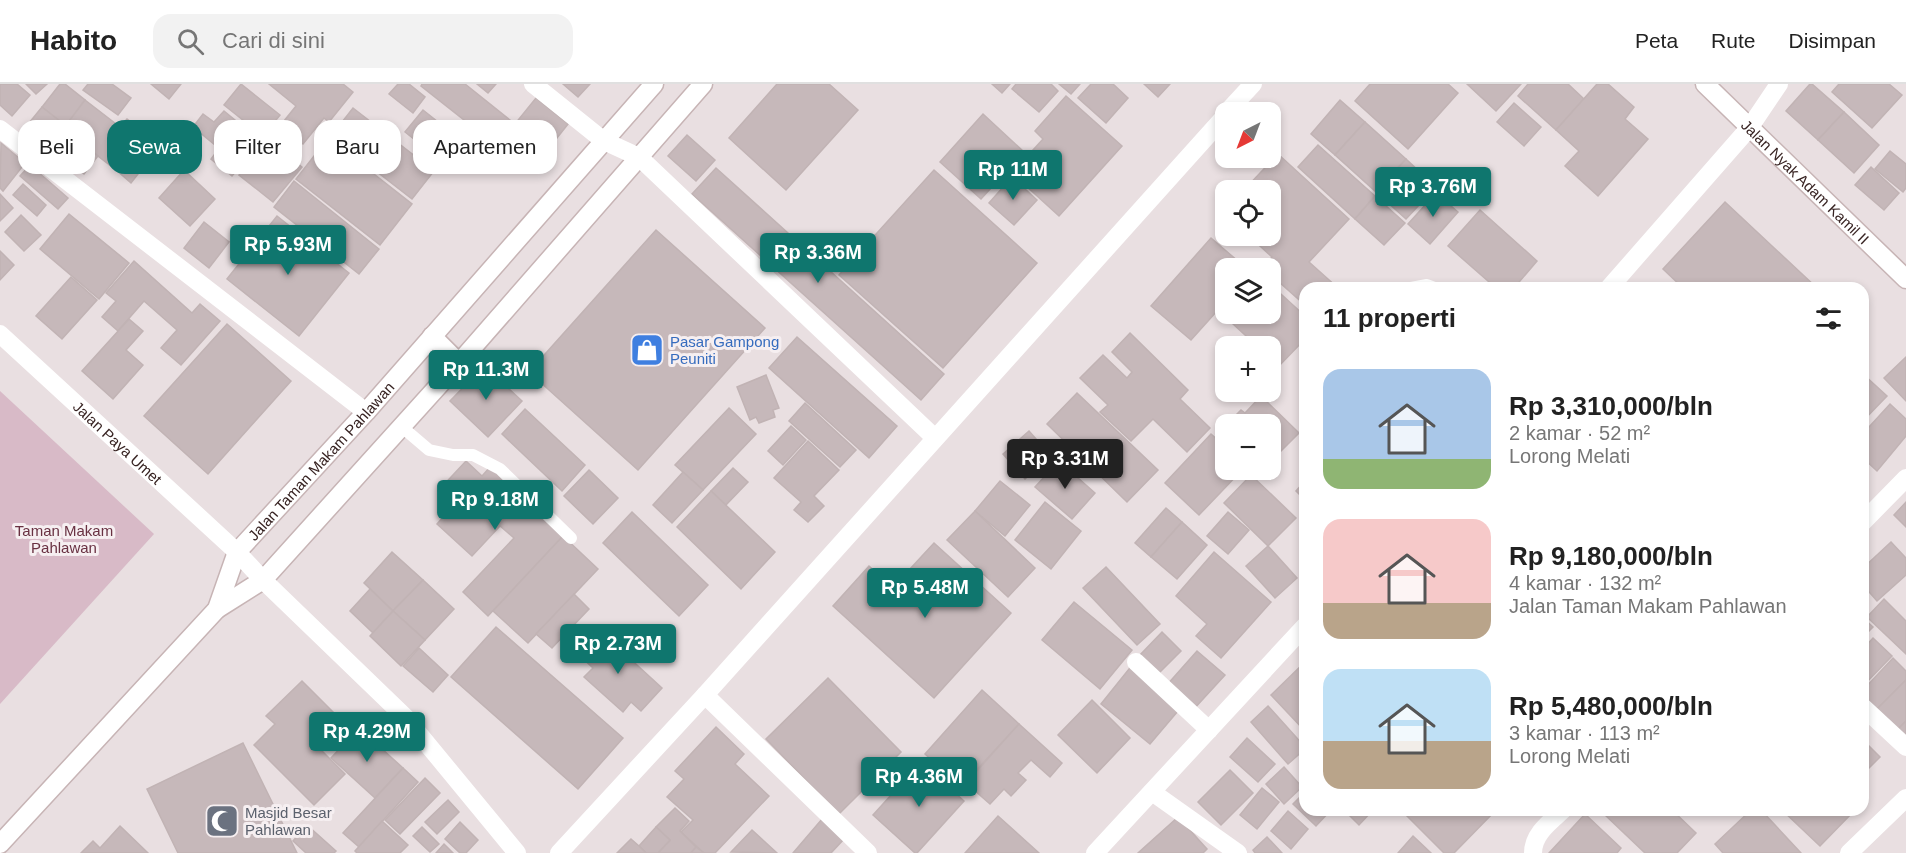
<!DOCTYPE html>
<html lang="id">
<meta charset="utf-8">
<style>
:root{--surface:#fff;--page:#f2f2f2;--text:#222;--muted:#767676;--line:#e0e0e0;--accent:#0f766e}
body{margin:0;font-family:Helvetica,sans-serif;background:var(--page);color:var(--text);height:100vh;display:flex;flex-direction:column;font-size:22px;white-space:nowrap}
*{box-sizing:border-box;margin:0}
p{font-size:20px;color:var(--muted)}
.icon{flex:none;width:33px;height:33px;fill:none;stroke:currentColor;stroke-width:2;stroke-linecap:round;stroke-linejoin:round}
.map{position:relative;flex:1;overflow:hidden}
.panel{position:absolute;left:1299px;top:198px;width:570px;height:534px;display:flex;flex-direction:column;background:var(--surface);border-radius:18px;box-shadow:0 3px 9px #0003}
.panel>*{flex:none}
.banner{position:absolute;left:18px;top:36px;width:570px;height:54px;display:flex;gap:12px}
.needle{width:39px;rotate:222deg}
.controls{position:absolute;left:1215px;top:18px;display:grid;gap:12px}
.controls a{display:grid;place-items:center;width:66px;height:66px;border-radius:12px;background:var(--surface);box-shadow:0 3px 9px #0003;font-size:30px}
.price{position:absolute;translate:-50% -51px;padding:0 14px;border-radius:6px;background:var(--accent);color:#fff;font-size:20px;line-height:39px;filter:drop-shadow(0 2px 3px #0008)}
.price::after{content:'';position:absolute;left:50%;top:36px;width:18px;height:14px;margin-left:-9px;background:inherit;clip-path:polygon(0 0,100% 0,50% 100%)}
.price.on{background:#222;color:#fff}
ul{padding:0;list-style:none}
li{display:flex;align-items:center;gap:18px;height:150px;padding:0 24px}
li span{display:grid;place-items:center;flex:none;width:168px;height:120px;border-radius:18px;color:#555}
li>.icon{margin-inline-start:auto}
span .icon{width:72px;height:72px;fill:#fffc;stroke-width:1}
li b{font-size:26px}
h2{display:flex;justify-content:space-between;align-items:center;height:72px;padding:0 24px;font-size:26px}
.chip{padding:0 21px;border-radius:18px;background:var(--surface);box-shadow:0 3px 9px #0003;font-size:21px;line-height:54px}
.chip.on{background:var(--accent);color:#fff}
header{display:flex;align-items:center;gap:36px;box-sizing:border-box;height:84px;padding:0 30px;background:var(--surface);border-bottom:2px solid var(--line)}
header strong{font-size:28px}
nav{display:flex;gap:33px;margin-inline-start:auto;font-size:21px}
.search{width:420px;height:54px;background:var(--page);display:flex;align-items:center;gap:15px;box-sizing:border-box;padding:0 21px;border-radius:18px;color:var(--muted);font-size:22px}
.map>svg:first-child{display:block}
.green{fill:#d8bac7}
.building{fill:#c6b8ba;stroke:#c1b3b4;stroke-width:1.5}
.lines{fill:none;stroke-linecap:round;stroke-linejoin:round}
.secondary-casing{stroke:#c7b4b5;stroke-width:21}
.lane{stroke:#fff;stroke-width:12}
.street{stroke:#fff;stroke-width:18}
.secondary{stroke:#fff;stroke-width:18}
.labels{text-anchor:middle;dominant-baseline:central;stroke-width:6;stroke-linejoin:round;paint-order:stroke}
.street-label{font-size:15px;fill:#372322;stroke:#f6eff1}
.shop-label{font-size:15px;fill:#366cbe;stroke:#f6eff1;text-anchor:start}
.park-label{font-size:15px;fill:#693142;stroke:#f6eff1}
.worship-label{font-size:15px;fill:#5b616d;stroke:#f6eff1;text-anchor:start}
</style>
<header>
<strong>Habito</strong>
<div class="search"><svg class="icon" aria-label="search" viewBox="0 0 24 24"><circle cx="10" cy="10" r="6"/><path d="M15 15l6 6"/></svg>Cari di sini</div>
<nav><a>Peta</a><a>Rute</a><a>Disimpan</a></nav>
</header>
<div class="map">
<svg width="1906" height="769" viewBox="0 0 1906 769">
<rect width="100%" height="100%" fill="#e9dfe1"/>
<!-- green -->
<polygon class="green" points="0,307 154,450 0,620"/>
<!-- building -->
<g class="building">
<polygon points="0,0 17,0 30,11 12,32 0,21"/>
<polygon points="26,0 47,0 36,10"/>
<polygon points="60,0 65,0 85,16 66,42 42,23"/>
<polygon points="88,0 112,0 131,14 118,31 83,6"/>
<polygon points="151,0 181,0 169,15"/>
<polygon points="241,0 280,31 263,52 224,21"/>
<polygon points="269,0 343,0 353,8 329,38 324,34 303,60 280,42 296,22"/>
<polygon points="398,0 409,0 425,13 413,29 389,10"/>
<polygon points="422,0 465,0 515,40 536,14 568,40 530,88 421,2"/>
<polygon points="477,0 496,0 488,9"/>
<polygon points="563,0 590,0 578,13"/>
<polygon points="777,0 829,0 858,26 786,106 729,54"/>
<polygon points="992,0 1010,0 1002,9"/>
<polygon points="1016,0 1051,0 1058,7 1039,28 1012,5"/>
<polygon points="1059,0 1080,0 1071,10"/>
<polygon points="1091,0 1113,0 1128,14 1106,39 1078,14"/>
<polygon points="1144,0 1170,0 1158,13"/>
<polygon points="1370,0 1448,0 1458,9 1408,65 1355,17"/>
<polygon points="1467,0 1521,0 1496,27"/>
<polygon points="1528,0 1568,0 1584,15 1556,46 1518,12"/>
<polygon points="1597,0 1608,0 1634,23 1625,35 1648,55 1598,112 1565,82 1579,67 1556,46"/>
<polygon points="1810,0 1812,0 1844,28 1818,56 1786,27"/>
<polygon points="1839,0 1889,0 1902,11 1872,44 1832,8"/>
<polygon points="1066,12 1122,62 1059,132 1012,89 1043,55 1035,47"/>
<polygon points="85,16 120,43 127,35 145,49 116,86 63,45"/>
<polygon points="1340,16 1365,38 1335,71 1311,50"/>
<polygon points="1514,19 1541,43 1524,62 1497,38"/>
<polygon points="42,23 66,42 49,63 25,44"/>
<polygon points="353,24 434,87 412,115 331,52"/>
<polygon points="423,26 457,53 439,75 405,48"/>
<polygon points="224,27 251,49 236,66 221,54 215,61 193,43 203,30 214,38"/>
<polygon points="1844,28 1879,61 1854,89 1818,56"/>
<polygon points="983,30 1024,68 981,115 940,78"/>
<polygon points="1365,38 1406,75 1376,108 1335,71"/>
<polygon points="63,45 98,72 84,90 49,63"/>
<polygon points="253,50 264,59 267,55 302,83 273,118 239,91 251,75 240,66"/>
<polygon points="687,51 715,76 696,97 668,72"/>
<polygon points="328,54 412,120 380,161 296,95"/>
<polygon points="1,59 25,79 3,107 0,104"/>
<polygon points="1318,61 1375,112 1355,135 1298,83"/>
<polygon points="220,63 242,80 232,92 211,75"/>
<polygon points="1890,67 1906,80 1906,104 1903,108 1875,85"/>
<polygon points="130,68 145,81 131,99 116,86"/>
<polygon points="1278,70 1349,135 1309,178 1338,204 1305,204 1305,221 1270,190 1270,184 1265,184 1263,183 1272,173 1249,152 1270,152 1270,106 1244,106"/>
<polygon points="1406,75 1436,103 1406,135 1376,108"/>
<polygon points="30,81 68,114 58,125 20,92"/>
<polygon points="1871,83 1899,109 1884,126 1855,101"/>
<polygon points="716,84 944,290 921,316 692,110"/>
<polygon points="184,86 215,115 190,142 159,114"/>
<polygon points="934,86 1037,179 943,284 839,191"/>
<polygon points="1012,93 1037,116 1014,141 989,119"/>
<polygon points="294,97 379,165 359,190 274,123"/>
<polygon points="23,100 46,121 37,132 13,111"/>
<polygon points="1436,109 1458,128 1430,160 1408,140"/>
<polygon points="0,110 13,124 0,137"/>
<polygon points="1375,112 1405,139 1384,161 1355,135"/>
<polygon points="1725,118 1817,204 1683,204 1663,185"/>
<polygon points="1480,126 1537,177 1514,204 1496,204 1448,162"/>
<polygon points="69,130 129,179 99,215 40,165"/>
<polygon points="21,131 41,151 24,167 5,148"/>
<polygon points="277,132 349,189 299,252 227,195"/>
<polygon points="204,138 229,158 209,184 184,164"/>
<polygon points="656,146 765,244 638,386 529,288"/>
<polygon points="1211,154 1246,184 1226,184 1226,217 1191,256 1151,222"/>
<polygon points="0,167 14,181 0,196"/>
<polygon points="134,177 192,229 200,220 220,237 181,281 161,264 177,246 144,217 118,247 102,233 116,217 106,209"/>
<polygon points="71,193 97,216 62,255 36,232"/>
<polygon points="1270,200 1305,232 1305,255 1278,283 1270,276 1270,262 1257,262 1220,228 1226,222 1226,230 1270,230"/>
<polygon points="129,235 143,247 126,266 143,281 113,315 82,287"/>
<polygon points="227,240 291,297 208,390 144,332"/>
<polygon points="1130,249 1188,306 1180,315 1210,344 1187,368 1153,335 1131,357 1100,328 1108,321 1080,294 1103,271 1127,294 1132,288 1112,268"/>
<polygon points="797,253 897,342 869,374 769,284"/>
<polygon points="1906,273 1906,317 1884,294"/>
<polygon points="484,282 522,317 488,353 450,317"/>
<polygon points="1863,290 1887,312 1863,337"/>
<polygon points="766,291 779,324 773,326 775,333 759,339 756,333 750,336 737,303"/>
<polygon points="1077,309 1158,386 1127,418 1047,340"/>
<polygon points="1261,312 1299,349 1279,369 1270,361 1270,340 1227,340 1241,326 1245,329"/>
<polygon points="805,319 856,366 840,383 789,337"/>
<polygon points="1890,320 1906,335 1906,352 1877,387 1863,374 1863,346 1867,342 1869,343"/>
<polygon points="729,324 756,350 703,406 675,381"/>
<polygon points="525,325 585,381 562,407 502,350"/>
<polygon points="791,342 806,356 783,381 768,367"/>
<polygon points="1029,347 1051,372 1025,395 1003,370"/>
<polygon points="1211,350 1226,363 1226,386 1242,386 1199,431 1165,399"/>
<polygon points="808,357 839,386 814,412 824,422 808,438 794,426 801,418 774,394"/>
<polygon points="466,377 482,392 490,383 563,452 488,532 463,508 514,454 500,442 472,472 437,440 454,421 438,407"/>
<polygon points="1059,377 1095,409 1072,435 1035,403"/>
<polygon points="733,384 748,398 726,421 711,407"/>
<polygon points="589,386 618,414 593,440 564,412"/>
<polygon points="683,388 703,406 672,439 653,421"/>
<polygon points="1251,391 1296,434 1268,462 1224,419"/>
<polygon points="1000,397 1030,421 1005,452 975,427"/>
<polygon points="1305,397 1305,416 1296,407"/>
<polygon points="711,407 775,468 741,505 677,443"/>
<polygon points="1045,418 1081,447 1051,485 1015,456"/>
<polygon points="1906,418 1906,443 1894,431"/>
<polygon points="1166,424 1182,438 1151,473 1135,459"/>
<polygon points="975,427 1035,484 1008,513 947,456"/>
<polygon points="632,428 708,501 679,532 603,459"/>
<polygon points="1228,428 1249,446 1228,470 1207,452"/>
<polygon points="1182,438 1207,461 1177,495 1151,473"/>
<polygon points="563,452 598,485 528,559 493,527"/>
<polygon points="1891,458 1906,474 1906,491 1877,517 1863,501 1863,484"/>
<polygon points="934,459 1011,529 934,614 833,522 869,482 908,517 925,498 910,485"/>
<polygon points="1268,462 1297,494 1275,514 1246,482"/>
<polygon points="392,468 423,496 393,527 364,499"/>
<polygon points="1214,468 1271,518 1221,574 1196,552 1207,540 1176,512"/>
<polygon points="1106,483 1160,540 1137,561 1083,504"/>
<polygon points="423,496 454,525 425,556 393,527"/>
<polygon points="370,505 393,527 373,549 350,527"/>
<polygon points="574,510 589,525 552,564 536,550"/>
<polygon points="1884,515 1906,537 1906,570 1867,533"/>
<polygon points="1074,518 1132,566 1100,605 1042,556"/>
<polygon points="393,527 425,556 401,582 370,552"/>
<polygon points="1863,534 1873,543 1863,553"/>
<polygon points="496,543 623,654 578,705 451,593"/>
<polygon points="600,547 662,604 641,627 631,618 623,628 584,593 593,584 578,570"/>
<polygon points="1162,548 1181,567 1158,590 1139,572"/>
<polygon points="1873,554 1892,572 1863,602 1863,565"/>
<polygon points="419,564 448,591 433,608 403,582"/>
<polygon points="1197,567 1225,591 1193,626 1166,602"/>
<polygon points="1893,574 1906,587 1906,596 1877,625 1863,611 1863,606"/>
<polygon points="1133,580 1183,621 1150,660 1101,620"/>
<polygon points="1303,580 1305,583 1305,647 1271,611"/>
<polygon points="828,594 901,668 839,730 766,655"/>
<polygon points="1906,596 1906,637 1898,645 1877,625"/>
<polygon points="302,597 338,633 313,658 345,690 314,721 254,661 275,640 266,632"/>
<polygon points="982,606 1019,640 961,703 925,670"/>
<polygon points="1092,616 1130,654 1097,689 1058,651"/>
<polygon points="1268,622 1305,663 1305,665 1288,680 1251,638"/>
<polygon points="1906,637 1906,653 1898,645"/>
<polygon points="1019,640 1062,679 1050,693 1031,676 1018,689 1026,696 1011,712 1004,705 990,720 966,699"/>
<polygon points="716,643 744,670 735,680 769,712 715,769 704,769 681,748 693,736 667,713 684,695 675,687"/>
<polygon points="359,644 403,684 375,714 331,674"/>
<polygon points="1247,654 1275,680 1258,698 1230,673"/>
<polygon points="1863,656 1880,673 1863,690"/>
<polygon points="243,659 297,769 178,769 147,705"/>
<polygon points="921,678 964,717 917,769 915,769 873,731"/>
<polygon points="1284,683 1302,703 1284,720 1266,700"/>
<polygon points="403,684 418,698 359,763 343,749"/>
<polygon points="1230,686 1253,709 1221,741 1198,718"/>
<polygon points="425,694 440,709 400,750 385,736"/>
<polygon points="1262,704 1279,718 1257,745 1240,731"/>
<polygon points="1305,708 1305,726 1331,726 1316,742 1293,720"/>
<polygon points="448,716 459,728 437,750 425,738"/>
<polygon points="675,724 689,737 680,747 696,763 691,769 658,769 670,756 656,743"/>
<polygon points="1344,726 1373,726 1359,741"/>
<polygon points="1401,726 1496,726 1454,769 1444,769"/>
<polygon points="1608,726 1672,726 1696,749 1677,769 1645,769 1604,730"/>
<polygon points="1751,726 1761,726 1801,769 1723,769 1715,760"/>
<polygon points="1782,726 1848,726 1852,729 1820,762"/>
<polygon points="1288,727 1308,745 1291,765 1271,747"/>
<polygon points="1585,730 1621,764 1617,769 1549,769"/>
<polygon points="998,732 1039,769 965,769"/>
<polygon points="1178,733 1207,765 1203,769 1138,769"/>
<polygon points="822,735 844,755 831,769 793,769"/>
<polygon points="382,737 408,761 400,769 357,769 355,767"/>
<polygon points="460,738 478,756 466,769 460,769 445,755"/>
<polygon points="307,741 336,767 334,769 306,769 293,757"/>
<polygon points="120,742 148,769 81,769 93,757 100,764"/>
<polygon points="422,743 439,760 430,768 413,752"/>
<polygon points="656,743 670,756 658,769 646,769 639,762"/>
<polygon points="752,746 777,769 731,768"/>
<polygon points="1413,752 1431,769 1398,769"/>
<polygon points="1267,753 1282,769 1255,769 1253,766"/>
<polygon points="631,755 639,762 646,769 617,769"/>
<polygon points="444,760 453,769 436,769"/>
<polygon points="696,763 704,769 691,769"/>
</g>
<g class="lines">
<defs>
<g id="secondary">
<path id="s2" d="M1705,0l201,195"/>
<polyline points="432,252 459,279"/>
<polyline points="217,525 263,496 459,279 703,0"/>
<path id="s3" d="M0,760l217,-235 20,-57 129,-140 288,-328"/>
</g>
</defs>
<!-- secondary casing -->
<use href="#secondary" class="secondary-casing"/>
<!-- lane -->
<g class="lane">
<polyline points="1411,204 1427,201 1435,204"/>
<polyline points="402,343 429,366 453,371 473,371 500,385 571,454"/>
</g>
<!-- street -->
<g class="street">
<polyline points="533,0 604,57 639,73 935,354"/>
<polyline points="1227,28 1253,0"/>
<polyline points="0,45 366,328"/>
<polyline points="1609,204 1750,43 1779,0"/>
<path id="s1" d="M0,250l237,218 26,28 142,137 112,136"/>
<polyline points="1863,438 1906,394"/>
<polyline points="1136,578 1209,646"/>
<polyline points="705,611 868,769"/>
<polyline points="1863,623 1906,663"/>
<polyline points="1152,708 1238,769"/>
<polyline points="559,769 705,611 1226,31"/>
<polyline points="1095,769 1305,542"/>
<path d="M1533,769c0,-19 17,-31 30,-43"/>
<polyline points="1849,769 1906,714"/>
</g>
<!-- secondary -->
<use href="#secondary" class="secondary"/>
</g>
<!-- icons -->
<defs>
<symbol id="shop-square" viewBox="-11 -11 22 22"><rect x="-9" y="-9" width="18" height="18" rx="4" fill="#3f7fe0" stroke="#f6eff1"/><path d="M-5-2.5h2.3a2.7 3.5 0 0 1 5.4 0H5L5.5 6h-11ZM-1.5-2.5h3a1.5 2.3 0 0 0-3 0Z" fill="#fff"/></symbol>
<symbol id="mosque-square" viewBox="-11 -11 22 22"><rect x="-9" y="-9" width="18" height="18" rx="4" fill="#6b7280" stroke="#f6eff1"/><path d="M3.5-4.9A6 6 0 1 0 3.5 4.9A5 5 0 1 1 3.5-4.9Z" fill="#fff"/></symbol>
</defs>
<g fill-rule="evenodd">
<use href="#shop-square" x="628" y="247" width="38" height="38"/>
<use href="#mosque-square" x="203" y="718" width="38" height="38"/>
</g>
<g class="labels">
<!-- street labels -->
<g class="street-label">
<text stroke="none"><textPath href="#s2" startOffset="140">Jalan Nyak Adam Kamil II</textPath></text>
<text stroke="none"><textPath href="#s1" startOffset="160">Jalan Paya Umet</textPath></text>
<text stroke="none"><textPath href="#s3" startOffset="504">Jalan Taman Makam Pahlawan</textPath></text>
</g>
<!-- shop labels -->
<g class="shop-label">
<text x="670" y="257">Pasar Gampong<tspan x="670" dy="17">Peuniti</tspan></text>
</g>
<!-- park labels -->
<g class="park-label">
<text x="64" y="446">Taman Makam<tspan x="64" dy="17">Pahlawan</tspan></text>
</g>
<!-- worship labels -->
<g class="worship-label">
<text x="245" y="728">Masjid Besar<tspan x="245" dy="17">Pahlawan</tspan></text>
</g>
</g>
</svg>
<div class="controls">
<a><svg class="needle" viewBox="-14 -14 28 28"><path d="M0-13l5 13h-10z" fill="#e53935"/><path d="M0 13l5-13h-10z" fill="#767676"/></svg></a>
<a><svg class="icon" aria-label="locate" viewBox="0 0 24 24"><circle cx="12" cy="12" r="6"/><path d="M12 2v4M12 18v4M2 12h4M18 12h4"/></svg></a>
<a><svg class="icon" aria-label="layers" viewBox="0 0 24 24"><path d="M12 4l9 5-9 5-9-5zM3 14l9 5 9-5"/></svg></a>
<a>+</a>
<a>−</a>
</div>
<b class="price" style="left:1013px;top:117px">Rp 11M</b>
<b class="price" style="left:1433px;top:134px">Rp 3.76M</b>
<b class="price" style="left:288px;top:192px">Rp 5.93M</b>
<b class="price" style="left:818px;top:200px">Rp 3.36M</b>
<b class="price" style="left:486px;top:317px">Rp 11.3M</b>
<b class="price on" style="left:1065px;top:406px">Rp 3.31M</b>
<b class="price" style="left:495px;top:447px">Rp 9.18M</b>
<b class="price" style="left:925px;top:535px">Rp 5.48M</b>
<b class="price" style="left:618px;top:591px">Rp 2.73M</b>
<b class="price" style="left:367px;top:679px">Rp 4.29M</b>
<b class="price" style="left:919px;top:724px">Rp 4.36M</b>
<div class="banner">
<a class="chip">Beli</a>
<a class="chip on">Sewa</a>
<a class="chip">Filter</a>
<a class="chip">Baru</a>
<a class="chip">Apartemen</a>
</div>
<section class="panel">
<h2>11 properti<svg class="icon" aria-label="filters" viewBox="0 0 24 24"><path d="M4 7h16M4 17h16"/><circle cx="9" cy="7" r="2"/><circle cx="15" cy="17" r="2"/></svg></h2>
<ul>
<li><span style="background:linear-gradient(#a9c7e8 75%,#8fb573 0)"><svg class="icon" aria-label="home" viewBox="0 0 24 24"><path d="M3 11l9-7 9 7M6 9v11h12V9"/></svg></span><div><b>Rp 3,310,000/bln</b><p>2 kamar · 52 m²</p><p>Lorong Melati</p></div></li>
<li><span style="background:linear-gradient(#f6c9c9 70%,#b9a48a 0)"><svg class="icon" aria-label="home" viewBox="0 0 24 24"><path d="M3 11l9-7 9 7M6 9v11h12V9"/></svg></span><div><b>Rp 9,180,000/bln</b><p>4 kamar · 132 m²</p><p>Jalan Taman Makam Pahlawan</p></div></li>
<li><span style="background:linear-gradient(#bfe0f5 60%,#b9a48a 0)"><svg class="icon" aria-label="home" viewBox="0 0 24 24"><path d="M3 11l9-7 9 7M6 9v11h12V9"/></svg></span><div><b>Rp 5,480,000/bln</b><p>3 kamar · 113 m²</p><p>Lorong Melati</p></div></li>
</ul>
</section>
</div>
